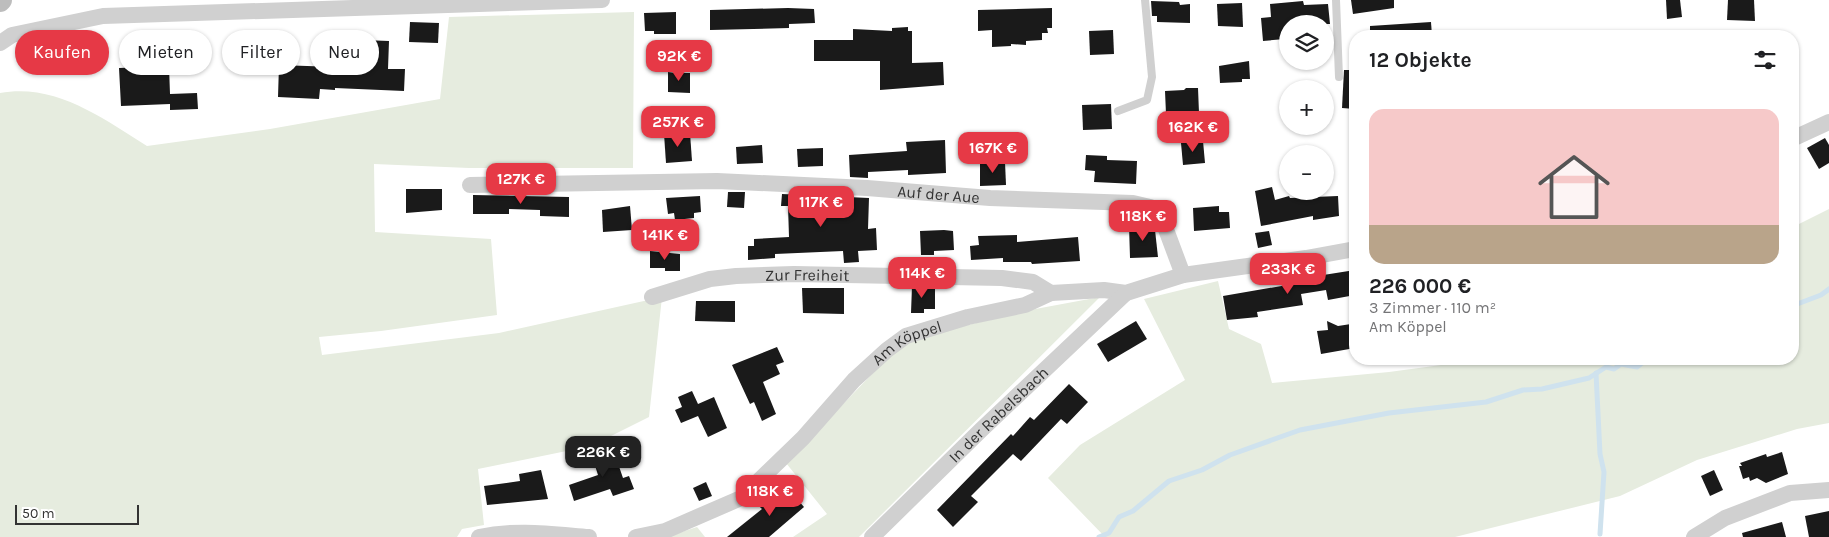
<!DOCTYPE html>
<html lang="de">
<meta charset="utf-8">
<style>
:root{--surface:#fff;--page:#f2f2f2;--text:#202124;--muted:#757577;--accent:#e63946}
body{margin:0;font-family:Karla,sans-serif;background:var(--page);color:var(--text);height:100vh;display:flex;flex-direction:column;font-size:19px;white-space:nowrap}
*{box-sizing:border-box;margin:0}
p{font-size:16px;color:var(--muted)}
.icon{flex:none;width:28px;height:28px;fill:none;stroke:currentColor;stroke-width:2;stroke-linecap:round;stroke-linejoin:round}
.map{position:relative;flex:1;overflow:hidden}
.drawer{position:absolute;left:1349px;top:30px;width:450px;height:335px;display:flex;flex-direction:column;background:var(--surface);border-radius:20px;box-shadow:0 1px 4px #0004}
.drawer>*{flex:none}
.top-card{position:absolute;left:15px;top:30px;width:475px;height:45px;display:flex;gap:10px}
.tools{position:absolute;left:1279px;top:15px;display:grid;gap:10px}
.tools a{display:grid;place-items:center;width:55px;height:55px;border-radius:50%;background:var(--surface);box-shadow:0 1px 4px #0004;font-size:25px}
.scale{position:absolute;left:15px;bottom:12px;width:124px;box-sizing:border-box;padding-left:5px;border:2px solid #333;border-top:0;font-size:14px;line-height:18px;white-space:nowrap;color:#333;-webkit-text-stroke:4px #fff;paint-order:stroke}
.price{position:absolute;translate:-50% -42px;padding:0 11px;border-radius:10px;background:var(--accent);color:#fff;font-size:16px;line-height:32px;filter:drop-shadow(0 1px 2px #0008)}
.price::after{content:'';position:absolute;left:50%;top:30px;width:15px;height:11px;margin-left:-8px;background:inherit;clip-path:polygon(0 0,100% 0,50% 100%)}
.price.on{background:#222;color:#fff}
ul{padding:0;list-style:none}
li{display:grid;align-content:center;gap:10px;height:265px;padding:0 20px}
li span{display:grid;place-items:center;height:155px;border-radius:15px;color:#555}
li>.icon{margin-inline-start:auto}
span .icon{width:90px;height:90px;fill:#fffc;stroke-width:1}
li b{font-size:21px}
h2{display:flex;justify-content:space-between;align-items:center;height:60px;padding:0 20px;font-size:21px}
.chip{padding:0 18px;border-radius:22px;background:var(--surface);box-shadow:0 1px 4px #0004;font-size:18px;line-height:45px}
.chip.on{background:var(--accent);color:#fff}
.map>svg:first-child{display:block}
.green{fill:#e6ecdf}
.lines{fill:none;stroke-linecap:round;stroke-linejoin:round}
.stream{stroke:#cfe2ee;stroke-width:5}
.building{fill:#1a1a1a}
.lane{stroke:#d0d0d0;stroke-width:8}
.street{stroke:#d0d0d0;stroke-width:16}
.secondary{stroke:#bdbdbd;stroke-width:22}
.labels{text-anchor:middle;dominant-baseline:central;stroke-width:5;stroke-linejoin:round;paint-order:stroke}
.street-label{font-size:16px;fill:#333;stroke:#fff}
</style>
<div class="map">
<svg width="1829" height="537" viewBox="0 0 1829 537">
<rect width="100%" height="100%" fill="#fff"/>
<!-- green -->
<g class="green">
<path d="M634,12l-1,156h-164l-95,-4 1,68 116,7 6,76 -116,16 -62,6 3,18 177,-22 163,-36 -13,120 -58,29 -113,23 6,56 -22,4 -5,8h-457v-444c56,-10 102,25 147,53l123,-17 170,-30 9,-82z"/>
<polygon points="1829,209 1829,423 1797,429 1697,460 1620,496 1455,537 1105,537 1048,478 1080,445 1185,380 1144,299 1218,281 1229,329 1261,344 1272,383 1389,372 1486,359 1792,359 1793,227"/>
<polygon points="1100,297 859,537 793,537 827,514 786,463 905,340 1030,310"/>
<polygon points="697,527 705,537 666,537"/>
</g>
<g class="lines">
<!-- stream -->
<g class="stream">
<polyline points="1792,306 1821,295 1829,289"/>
<polyline points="1596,373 1600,454 1604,472 1600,534"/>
<polyline points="1099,537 1109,533 1119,517 1133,511 1169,481 1202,470 1230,455 1300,430 1389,413 1486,402 1523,390 1542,389 1589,378 1606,367 1614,369 1621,364 1637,367 1647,359"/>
</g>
</g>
<!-- building -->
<g class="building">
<polygon points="1351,0 1394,0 1394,8 1353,14"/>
<polygon points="1666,0 1680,0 1682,17 1667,19"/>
<polygon points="1728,0 1754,0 1755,21 1727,20"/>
<polygon points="1151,1 1179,2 1180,5 1190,4 1190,23 1157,22 1157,16 1152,16"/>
<polygon points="1303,1 1304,5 1328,4 1330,24 1288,24 1285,39 1263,41 1261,18 1271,17 1270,4"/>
<polygon points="1242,3 1243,27 1218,26 1217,4"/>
<polygon points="788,8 814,9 815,23 789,24 789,28 710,30 710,10"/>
<polygon points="1052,8 1052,28 1047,28 1048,33 1042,33 1042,40 1026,41 1026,45 1011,44 1011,46 992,47 992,30 978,31 978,10"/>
<polygon points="676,12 676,34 654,34 654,31 645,31 644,13"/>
<polygon points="410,22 439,23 438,43 409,42"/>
<polygon points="1431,22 1432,36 1370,36 1370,26"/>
<polygon points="908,27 908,31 912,31 912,63 943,62 944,85 880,90 880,61 814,61 814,40 853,40 853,29 892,31 892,28"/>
<polygon points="1113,30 1114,54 1090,55 1089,31"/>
<polygon points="337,39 389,41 388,69 405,69 404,91 335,88 335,90 320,89 319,99 278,97 279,65 335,67"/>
<polygon points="1249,61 1250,79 1242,79 1242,82 1220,83 1219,66"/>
<polygon points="680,65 684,73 690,73 690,93 668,92 668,72 675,73"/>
<polygon points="169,66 170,94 197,93 198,109 170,110 170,104 121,106 119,68"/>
<polygon points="1344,70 1355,70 1355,109 1342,108"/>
<polygon points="1186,88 1198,88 1199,113 1166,114 1165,91 1184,90"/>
<polygon points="1111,104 1112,129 1083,130 1082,105"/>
<polygon points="648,107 667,107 667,124 649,124"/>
<polygon points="690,133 692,161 666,163 664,134"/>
<polygon points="1825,138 1829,145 1829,163 1819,169 1807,148"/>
<polygon points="945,140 946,173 908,175 908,170 868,172 868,178 850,177 849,155 907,151 906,142"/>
<polygon points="1203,141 1205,163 1183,165 1181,143"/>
<polygon points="762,145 763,163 737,164 736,147"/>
<polygon points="823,148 823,166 798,167 797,149"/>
<polygon points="1086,155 1107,156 1107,160 1137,161 1136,184 1094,182 1095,171 1085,170"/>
<polygon points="980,162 1005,162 1006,185 980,186"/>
<polygon points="1272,187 1275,200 1289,196 1290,198 1338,196 1339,216 1313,220 1313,216 1261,226 1255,191"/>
<polygon points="406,189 442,189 442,210 406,213"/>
<polygon points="728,192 745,192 744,208 727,207"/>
<polygon points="782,194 869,198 868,229 876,228 877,250 858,251 859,262 844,263 843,251 775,254 775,258 748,260 748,246 754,246 754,239 789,237 788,206 781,206"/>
<polygon points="473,195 569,197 569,217 540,216 540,210 509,209 509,214 473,214"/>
<polygon points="700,196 701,212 694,213 694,218 675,220 674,213 668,214 666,198"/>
<polygon points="630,206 632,230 603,232 602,210"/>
<polygon points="1219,206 1219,212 1229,212 1230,228 1194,231 1193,208"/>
<polygon points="1148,225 1154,226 1155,230 1158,257 1130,258 1129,226"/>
<polygon points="944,230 953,231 954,250 934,251 934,255 921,255 920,231"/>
<polygon points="1269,231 1272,245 1258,248 1255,233"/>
<polygon points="1017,235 1017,242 1078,237 1080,261 1032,264 1031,262 1003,262 1003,258 971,260 970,246 979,245 978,236"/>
<polygon points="650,251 680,254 680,271 665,271 665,268 650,268"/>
<polygon points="930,257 930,267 915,266 915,258"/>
<polygon points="1355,270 1355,295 1328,300 1326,290 1301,294 1303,305 1257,312 1258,317 1227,320 1223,296 1299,283 1298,279"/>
<polygon points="912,286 935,289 935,309 924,309 924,313 911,313"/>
<polygon points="802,288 844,288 844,314 803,313"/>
<polygon points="696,301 735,301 735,322 695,321"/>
<polygon points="1136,321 1147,339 1108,362 1097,344"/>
<polygon points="1327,321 1338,326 1351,324 1355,335 1355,348 1321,354 1317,331 1328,330"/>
<polygon points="777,347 784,362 776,365 780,374 763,382 776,414 762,421 754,402 750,404 732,365"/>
<polygon points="1069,384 1088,402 1067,424 1061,419 1021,461 1013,454 971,496 978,502 953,527 937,510 1011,434 1013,436 1030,417 1034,420"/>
<polygon points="692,391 698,404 714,397 727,428 708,437 698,416 681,423 675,410 682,407 678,397"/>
<polygon points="613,449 623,478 629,476 634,489 613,496 610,489 574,501 569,485 598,475 592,456"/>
<polygon points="1782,452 1788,474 1766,483 1757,478 1750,481 1749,477 1743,479 1739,466 1742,466 1740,463 1766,454 1767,457"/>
<polygon points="541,470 548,499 487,505 484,486 520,481 519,474"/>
<polygon points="1714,470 1723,490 1710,496 1701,476"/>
<polygon points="706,482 712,496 699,501 693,488"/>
<polygon points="791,492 804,507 769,537 727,537 762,509 759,506 771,495 777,501"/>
<polygon points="1829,511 1829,537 1809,537 1805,516"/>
<polygon points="1782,522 1786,537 1743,537 1742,533"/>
</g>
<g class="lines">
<!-- lane -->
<g class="lane">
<polyline points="1336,0 1339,77"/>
<polyline points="1118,111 1147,100 1152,77 1145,0"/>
</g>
<!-- street -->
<g class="street">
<polyline points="0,43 12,35 103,16 602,0"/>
<polyline points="1792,139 1829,122"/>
<path id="s1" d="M470,185l247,-4 150,7 123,10 143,5 17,4 11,9 22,59"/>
<path id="s2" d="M652,297l58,-18 26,-3 58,-2 208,4 31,4 18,11"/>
<path d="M479,537c37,-8 72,-3 110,0"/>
<path id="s3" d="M636,537l29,-6 76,-33 62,-60 51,-58 33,-30 19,-14 62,-19 57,-12 26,-12 53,-3 22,3 57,-18 123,-17 49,-9"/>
<path id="s4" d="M872,537l109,-107 145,-137"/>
<polyline points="1694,537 1725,518 1790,493 1829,490"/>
</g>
<!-- secondary -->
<polyline class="secondary" points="0,1 1,0"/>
</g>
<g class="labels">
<!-- street labels -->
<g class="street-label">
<text stroke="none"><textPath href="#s1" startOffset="469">Auf der Aue</textPath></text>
<text stroke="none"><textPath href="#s2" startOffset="158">Zur Freiheit</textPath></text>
<text stroke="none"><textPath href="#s3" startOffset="342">Am Köppel</textPath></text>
<text stroke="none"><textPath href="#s4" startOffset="176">In der Rabelsbach</textPath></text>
</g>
</g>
</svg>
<div class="tools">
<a><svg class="icon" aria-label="layers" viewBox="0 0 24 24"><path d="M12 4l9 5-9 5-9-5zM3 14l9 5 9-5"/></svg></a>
<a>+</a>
<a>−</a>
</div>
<div class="scale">50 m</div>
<b class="price" style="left:679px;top:82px">92K €</b>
<b class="price" style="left:678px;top:148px">257K €</b>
<b class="price" style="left:1193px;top:153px">162K €</b>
<b class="price" style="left:993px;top:174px">167K €</b>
<b class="price" style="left:521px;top:205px">127K €</b>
<b class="price" style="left:821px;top:228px">117K €</b>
<b class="price" style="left:1143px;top:242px">118K €</b>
<b class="price" style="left:665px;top:261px">141K €</b>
<b class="price" style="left:1288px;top:295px">233K €</b>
<b class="price" style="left:922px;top:299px">114K €</b>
<b class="price on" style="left:603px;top:478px">226K €</b>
<b class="price" style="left:770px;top:517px">118K €</b>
<div class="top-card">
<a class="chip on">Kaufen</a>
<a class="chip">Mieten</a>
<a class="chip">Filter</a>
<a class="chip">Neu</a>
</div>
<section class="drawer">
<h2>12 Objekte<svg class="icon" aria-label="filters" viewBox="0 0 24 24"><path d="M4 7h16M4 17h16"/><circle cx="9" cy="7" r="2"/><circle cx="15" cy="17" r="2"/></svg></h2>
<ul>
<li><span style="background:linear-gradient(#f6c9c9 75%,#b9a48a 0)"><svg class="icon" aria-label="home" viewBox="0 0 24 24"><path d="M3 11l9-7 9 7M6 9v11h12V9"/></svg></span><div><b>226 000 €</b><p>3 Zimmer · 110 m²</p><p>Am Köppel</p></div></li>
</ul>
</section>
</div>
